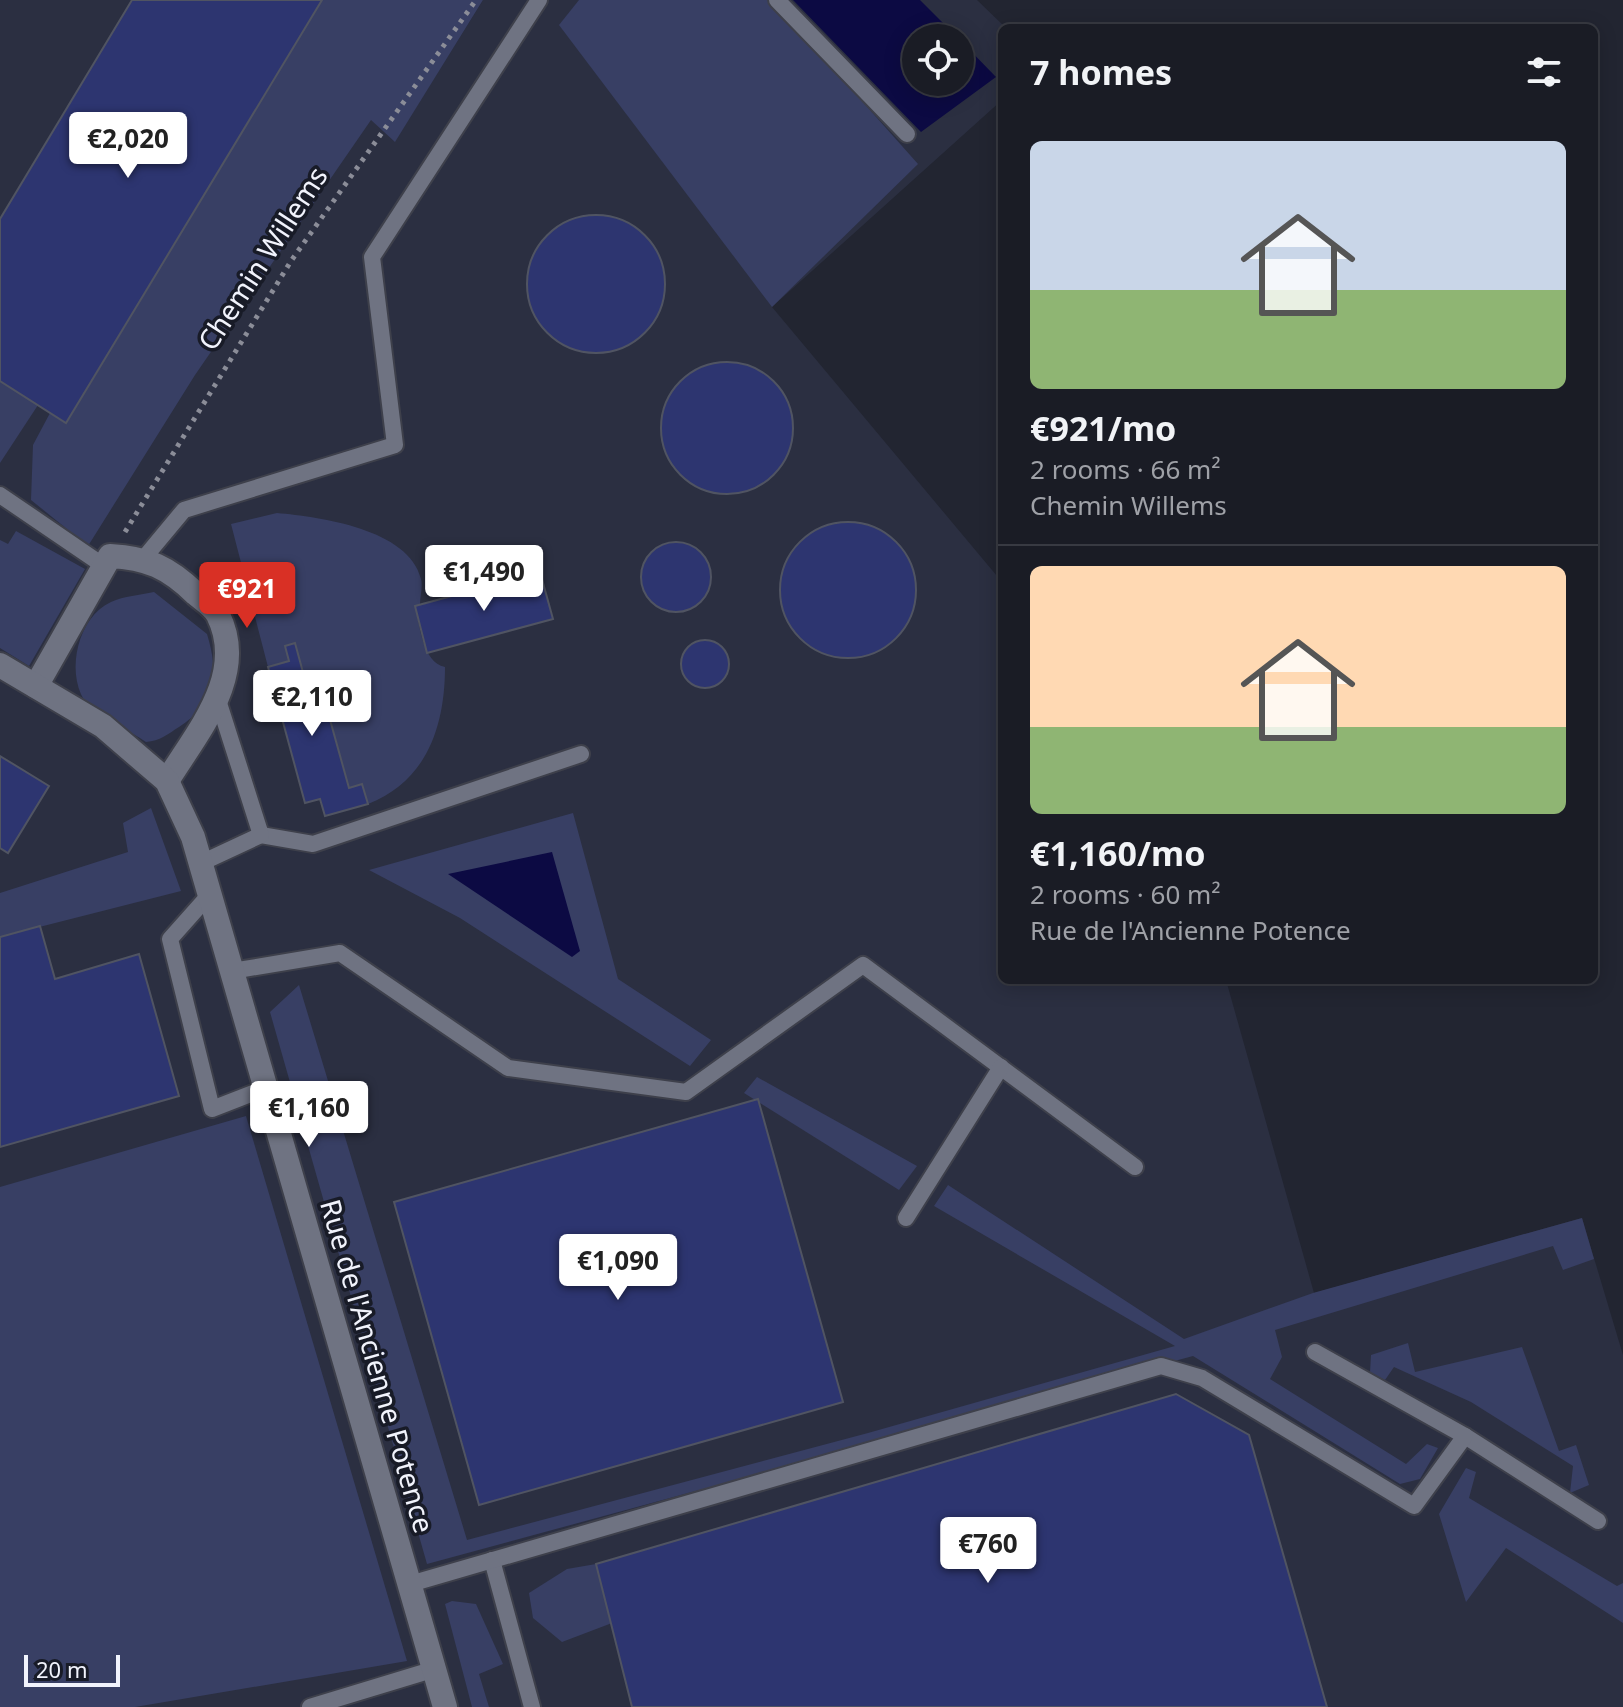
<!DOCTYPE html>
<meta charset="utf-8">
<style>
:root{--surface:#1a1c25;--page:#272932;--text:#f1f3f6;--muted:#9fa1a7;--line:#383a42;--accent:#d93025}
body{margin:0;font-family:"Noto Sans",sans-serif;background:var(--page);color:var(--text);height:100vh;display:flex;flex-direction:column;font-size:30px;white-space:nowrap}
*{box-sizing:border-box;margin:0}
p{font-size:26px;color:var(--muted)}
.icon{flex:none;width:44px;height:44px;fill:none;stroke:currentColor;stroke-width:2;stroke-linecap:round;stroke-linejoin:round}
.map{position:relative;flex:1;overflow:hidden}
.drawer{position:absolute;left:998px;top:24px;width:600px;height:960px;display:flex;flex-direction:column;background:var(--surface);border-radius:12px;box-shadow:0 4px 20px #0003,0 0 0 2px var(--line)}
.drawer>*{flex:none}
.buttons{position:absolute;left:902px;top:24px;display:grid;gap:16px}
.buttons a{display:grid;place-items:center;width:72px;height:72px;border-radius:50%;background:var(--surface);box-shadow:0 4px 20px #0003,0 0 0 2px var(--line);font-size:40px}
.scale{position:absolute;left:24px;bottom:20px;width:96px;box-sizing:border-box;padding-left:8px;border:4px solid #f1f3fc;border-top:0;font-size:22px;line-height:28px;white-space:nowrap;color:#f1f3fc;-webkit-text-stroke:6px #181b27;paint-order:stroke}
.price{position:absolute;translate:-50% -68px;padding:0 18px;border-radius:8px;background:#fff;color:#222;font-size:26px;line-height:52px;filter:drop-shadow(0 2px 4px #0008)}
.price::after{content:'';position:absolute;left:50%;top:48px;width:24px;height:18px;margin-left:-12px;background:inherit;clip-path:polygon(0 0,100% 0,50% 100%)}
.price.active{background:var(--accent);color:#fff}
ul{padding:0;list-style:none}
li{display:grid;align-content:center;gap:16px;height:424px;padding:0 32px}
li+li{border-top:2px solid var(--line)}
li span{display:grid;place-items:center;height:248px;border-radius:12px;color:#555}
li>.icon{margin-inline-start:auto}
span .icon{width:144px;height:144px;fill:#fffc;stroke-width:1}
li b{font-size:34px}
h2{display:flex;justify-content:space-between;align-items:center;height:96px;padding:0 32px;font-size:34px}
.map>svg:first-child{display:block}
.built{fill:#2b2f41;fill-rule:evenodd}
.green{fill:#383f64}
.water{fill:#0c0a43}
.building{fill:#2d3570;stroke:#505462;stroke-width:2}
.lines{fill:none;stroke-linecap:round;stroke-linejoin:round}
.service-casing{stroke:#3e404b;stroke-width:20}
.minor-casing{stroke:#3e404b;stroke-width:28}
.tertiary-casing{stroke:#3e404b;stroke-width:28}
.path{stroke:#8b8d98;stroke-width:5;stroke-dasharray:4 6;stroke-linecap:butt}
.service{stroke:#6f7382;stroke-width:16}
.minor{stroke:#6f7382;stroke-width:24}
.tertiary{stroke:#6f7382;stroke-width:24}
.labels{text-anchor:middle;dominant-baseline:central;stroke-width:7;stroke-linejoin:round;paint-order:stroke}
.street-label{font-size:28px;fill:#f1f3fc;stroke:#181b27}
</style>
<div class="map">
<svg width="1623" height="1707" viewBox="0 0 1623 1707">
<rect width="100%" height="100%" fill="#222531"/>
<!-- built -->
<path class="built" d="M0,0h322l-29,49 102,92 88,-141h494l29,28h-4v72l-230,207 230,275v398h224l88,313 268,-75 41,137v352h-1623zM916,38h44v44h-44z"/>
<!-- green -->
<g class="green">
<polygon points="322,0 483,0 395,142 371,120 195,375 88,546 31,500 33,445 50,413 67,422"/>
<polygon points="579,0 772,0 918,164 772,307 559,25"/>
<polygon points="0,381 38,405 0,463"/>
<path d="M277,513c43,4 132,16 144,66 2,7 -1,18 -1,25l-5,2c5,19 7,56 30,61 0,59 -18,114 -77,137l-6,-20 -13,4 -31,-115 -14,3 -9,-33 -10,3 4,15 -21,6 -37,-143z"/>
<polygon points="16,531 85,569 29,666 0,648 0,540 8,544"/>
<path d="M154,592l53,42c12,39 9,69 -28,93 -11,7 -19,14 -33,15 -14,-10 -54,-30 -62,-42 -18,-30 -6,-83 27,-98 13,-6 29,-7 43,-10z"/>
<polygon points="151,808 181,891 0,937 0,893 128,852 123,823"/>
<polygon points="573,813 618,979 711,1040 690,1066 460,918 369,870"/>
<polygon points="299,985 467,1540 868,1433 1175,1346 934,1206 948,1185 1184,1339 1313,1293 1582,1218 1594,1259 1563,1270 1553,1246 1275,1330 1282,1357 1270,1379 1406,1464 1427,1444 1438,1448 1420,1479 1400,1484 1193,1356 427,1564 270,1012"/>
<polygon points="757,1077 917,1166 899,1190 744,1093"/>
<polygon points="246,1116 407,1661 135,1707 0,1707 0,1187"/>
<polygon points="1408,1343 1415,1372 1522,1347 1559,1451 1576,1445 1589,1485 1570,1493 1573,1466 1471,1402 1394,1367 1385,1380 1370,1373 1371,1355"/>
<polygon points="1466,1468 1476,1472 1469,1498 1617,1586 1623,1583 1623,1623 1506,1548 1466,1602 1439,1514"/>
<polygon points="596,1564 612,1623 562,1642 533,1618 529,1593 567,1569"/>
<polygon points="452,1601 476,1604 503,1664 479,1674 489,1707 472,1707 445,1604"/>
</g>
<!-- water -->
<g class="water">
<polygon points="793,0 920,0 958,38 916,38 916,82 960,82 960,40 996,77 921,132"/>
<polygon points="552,852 580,951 572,957 448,874"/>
</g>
<!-- building -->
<g class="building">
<polygon points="132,0 322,0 66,423 0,381 0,219"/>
<circle cx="596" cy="284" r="69"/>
<circle cx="727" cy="428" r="66"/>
<circle cx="848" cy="590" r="68"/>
<circle cx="676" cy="577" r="35"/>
<polygon points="540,572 553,619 427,653 415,606"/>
<circle cx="705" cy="664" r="24"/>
<polygon points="295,643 304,676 317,673 349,788 362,784 368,804 325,816 320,799 305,803 268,667 289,661 285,646"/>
<polygon points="0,756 49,786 8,853 0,848"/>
<polygon points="40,926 55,979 139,954 179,1096 0,1147 0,937"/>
<polygon points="758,1099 843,1402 479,1505 394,1202"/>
<polygon points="1176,1394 1249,1435 1327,1707 632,1707 596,1564"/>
</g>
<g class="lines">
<defs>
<g id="service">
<polyline points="777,0 907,134"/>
<polyline points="0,495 104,566"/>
<polyline points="144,558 184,510 395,445 372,257 539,0"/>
<polyline points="261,835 313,844 581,754"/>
<polyline points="201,863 261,835 217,697"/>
<polyline points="210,894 170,939 212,1109 266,1088"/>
<polyline points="232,971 340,953 508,1068 686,1092 863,965 1135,1167"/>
<polyline points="906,1218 1001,1067"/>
<polyline points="1465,1436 1598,1521"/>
<polyline points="492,1560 532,1707"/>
<polyline points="410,1584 1161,1366 1202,1378 1414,1506 1465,1436 1315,1352"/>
<polyline points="310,1707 435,1669"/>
</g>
<path id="minor" d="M36,686l74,-130c38,2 58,11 86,38 7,6 18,13 22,21 30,60 -21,117 -51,166"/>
<polyline id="tertiary" points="0,665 103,726 167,781 193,837 445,1707"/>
</defs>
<!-- service casing -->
<use href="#service" class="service-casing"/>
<!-- minor casing -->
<use href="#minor" class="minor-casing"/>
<!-- tertiary casing -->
<use href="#tertiary" class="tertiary-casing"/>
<!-- path -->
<polyline class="path" points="125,532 291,261 476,0"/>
<!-- service -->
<use href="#service" class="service"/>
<!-- minor -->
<use href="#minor" class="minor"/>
<!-- tertiary -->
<use href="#tertiary" class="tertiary"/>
</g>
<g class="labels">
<!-- street labels -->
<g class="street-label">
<text transform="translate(262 258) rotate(-57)">Chemin Willems</text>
<text transform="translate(378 1366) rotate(74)">Rue de l'Ancienne Potence</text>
</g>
</g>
</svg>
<div class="buttons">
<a><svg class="icon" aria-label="locate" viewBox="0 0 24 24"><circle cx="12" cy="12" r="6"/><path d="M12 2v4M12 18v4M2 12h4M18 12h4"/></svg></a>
</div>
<div class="scale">20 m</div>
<b class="price" style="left:128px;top:180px">€2,020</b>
<b class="price" style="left:484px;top:613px">€1,490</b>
<b class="price active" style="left:247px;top:630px">€921</b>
<b class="price" style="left:312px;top:738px">€2,110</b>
<b class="price" style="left:309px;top:1149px">€1,160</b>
<b class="price" style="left:618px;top:1302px">€1,090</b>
<b class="price" style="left:988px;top:1585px">€760</b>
<section class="drawer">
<h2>7 homes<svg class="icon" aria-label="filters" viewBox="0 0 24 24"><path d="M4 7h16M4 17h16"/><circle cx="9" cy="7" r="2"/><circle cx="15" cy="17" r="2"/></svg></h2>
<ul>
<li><span style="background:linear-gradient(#c9d6e8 60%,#8fb573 0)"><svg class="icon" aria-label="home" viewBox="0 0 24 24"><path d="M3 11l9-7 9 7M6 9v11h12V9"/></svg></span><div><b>€921/mo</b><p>2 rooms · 66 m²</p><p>Chemin Willems</p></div></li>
<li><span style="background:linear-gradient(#ffd9b3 65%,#8fb573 0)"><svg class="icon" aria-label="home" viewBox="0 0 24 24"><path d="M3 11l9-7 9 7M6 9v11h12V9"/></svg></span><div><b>€1,160/mo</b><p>2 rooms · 60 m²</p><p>Rue de l'Ancienne Potence</p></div></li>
</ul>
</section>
</div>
